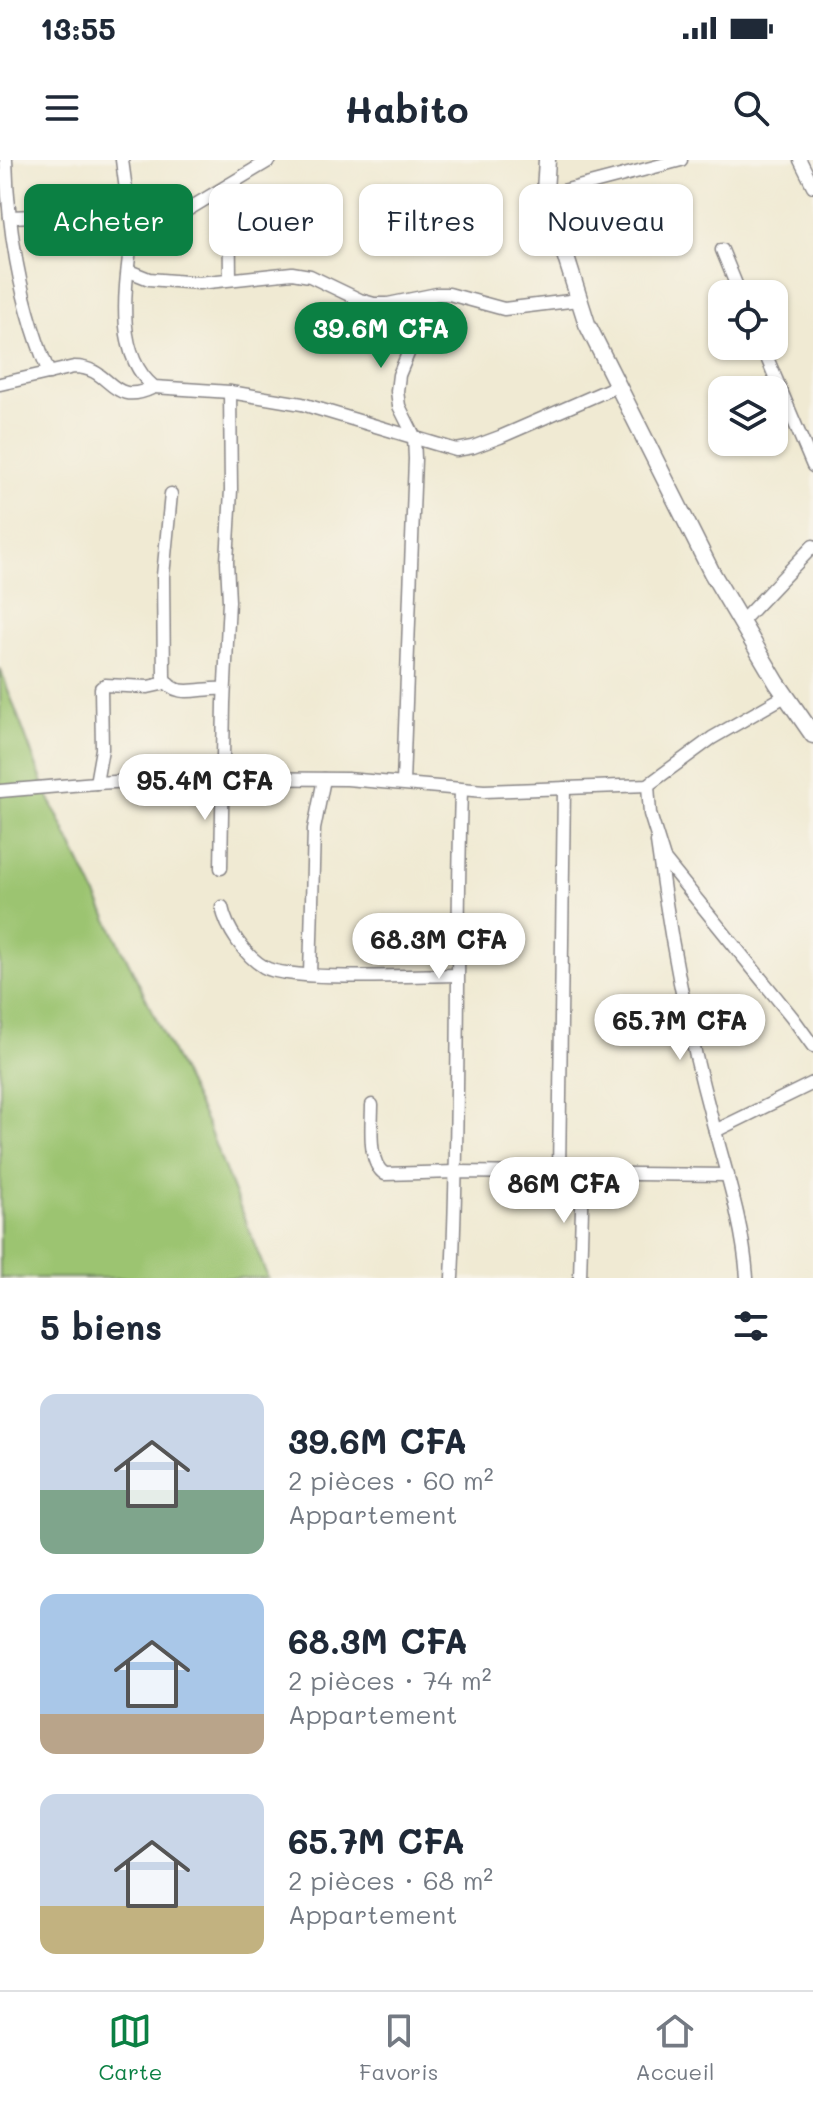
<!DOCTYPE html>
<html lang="fr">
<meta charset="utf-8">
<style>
:root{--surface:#fff;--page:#f2f2f3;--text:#1f2937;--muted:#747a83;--line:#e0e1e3;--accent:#0b8043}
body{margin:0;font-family:Mali,sans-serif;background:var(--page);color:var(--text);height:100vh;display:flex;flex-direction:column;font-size:30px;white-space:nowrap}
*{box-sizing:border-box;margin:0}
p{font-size:26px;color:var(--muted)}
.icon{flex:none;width:44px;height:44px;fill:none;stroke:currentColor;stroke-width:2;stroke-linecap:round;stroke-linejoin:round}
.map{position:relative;height:1118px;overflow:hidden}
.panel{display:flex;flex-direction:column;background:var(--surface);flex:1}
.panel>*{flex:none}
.banner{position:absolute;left:24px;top:24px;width:766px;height:72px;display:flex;gap:16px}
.tools{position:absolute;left:708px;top:120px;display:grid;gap:16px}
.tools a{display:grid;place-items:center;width:80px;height:80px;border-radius:16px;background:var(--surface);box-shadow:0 2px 6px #0004;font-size:40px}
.price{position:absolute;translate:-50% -68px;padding:0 18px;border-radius:28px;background:#fff;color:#222;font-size:26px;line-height:52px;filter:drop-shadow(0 2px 4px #0008)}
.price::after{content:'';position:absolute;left:50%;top:48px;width:24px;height:18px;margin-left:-12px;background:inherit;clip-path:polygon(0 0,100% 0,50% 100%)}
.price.active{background:var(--accent);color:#fff}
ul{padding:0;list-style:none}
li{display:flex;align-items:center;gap:24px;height:200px;padding:0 40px}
li span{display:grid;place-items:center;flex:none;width:224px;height:160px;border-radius:16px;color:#555}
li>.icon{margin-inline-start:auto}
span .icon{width:96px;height:96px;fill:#fffc;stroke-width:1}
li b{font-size:34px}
h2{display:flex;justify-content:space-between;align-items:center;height:96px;padding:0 40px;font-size:34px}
.pill{padding:0 28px;border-radius:16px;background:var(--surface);box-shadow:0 2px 6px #0004;font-size:28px;line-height:72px}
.pill.active{background:var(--accent);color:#fff}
.status{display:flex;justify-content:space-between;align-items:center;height:56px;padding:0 40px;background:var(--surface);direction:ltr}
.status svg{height:22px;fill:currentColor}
header{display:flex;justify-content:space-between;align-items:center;height:104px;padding:0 40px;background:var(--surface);font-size:36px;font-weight:800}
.dock{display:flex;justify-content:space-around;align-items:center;height:112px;border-top:2px solid var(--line);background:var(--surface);font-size:22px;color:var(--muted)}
.dock a{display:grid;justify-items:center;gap:4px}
.dock .active{color:var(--accent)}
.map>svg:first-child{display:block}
.green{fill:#9cc471;stroke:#5f7356;stroke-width:2}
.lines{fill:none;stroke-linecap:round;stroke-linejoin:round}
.minor-casing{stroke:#898687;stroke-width:15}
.tertiary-casing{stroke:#898687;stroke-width:19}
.minor{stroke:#fff;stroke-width:12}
.tertiary{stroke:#fff;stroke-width:16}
</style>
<div class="status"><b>13:55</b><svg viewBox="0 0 49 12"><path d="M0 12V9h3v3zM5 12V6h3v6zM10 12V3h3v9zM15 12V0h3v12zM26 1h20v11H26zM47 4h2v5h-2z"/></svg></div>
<header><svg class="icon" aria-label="menu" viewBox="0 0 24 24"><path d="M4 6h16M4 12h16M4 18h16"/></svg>Habito<svg class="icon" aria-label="search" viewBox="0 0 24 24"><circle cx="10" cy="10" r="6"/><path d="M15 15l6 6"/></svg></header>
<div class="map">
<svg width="813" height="1118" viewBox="0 0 813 1118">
<rect width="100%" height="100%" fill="#f7f3e8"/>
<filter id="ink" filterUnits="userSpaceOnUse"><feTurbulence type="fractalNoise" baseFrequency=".0125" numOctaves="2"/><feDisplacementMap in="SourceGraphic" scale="16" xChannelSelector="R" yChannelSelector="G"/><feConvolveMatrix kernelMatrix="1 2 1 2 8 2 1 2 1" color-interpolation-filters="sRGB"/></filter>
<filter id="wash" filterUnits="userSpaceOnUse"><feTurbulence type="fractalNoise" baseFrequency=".006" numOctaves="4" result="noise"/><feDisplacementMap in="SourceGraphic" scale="32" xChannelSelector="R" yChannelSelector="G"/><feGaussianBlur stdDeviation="1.8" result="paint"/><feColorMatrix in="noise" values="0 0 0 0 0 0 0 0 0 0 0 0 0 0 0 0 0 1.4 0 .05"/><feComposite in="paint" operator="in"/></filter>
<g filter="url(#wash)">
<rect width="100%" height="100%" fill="#f0ead3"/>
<!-- green -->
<polygon class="green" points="0,508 47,634 206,962 268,1118 0,1118"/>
</g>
<g filter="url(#ink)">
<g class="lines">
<defs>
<g id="minor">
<path d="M6,0c2,74 15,145 43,213"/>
<path d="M122,0l7,52 4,12c-5,50 -23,127 21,163l76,5 72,12 154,46 17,-3 27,-10 117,-51"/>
<polyline points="800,0 813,26"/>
<polyline points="229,25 230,118"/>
<polyline points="547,39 563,31 681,0"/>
<polyline points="10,57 129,52"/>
<polyline points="133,64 147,67 164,64 270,0"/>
<polyline points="722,90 740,134"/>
<polyline points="129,111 149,119 199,123 292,113 310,116 360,140 374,144 388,144 437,134 449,134 504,149 578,140"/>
<polyline points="762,186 813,306"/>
<path d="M0,224l74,-17c39,0 35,42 80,20"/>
<path d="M171,334l-8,82 1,102c11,23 40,8 60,11"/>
<polyline points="740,463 813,386"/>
<polyline points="166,523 148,527 105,525 101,528 102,589 96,623 187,618 347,619 484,631 648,625 712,578 785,536"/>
<polyline points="403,623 415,299 414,276 399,246 397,231 399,215 414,179 420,138"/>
<polyline points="648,625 650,654 664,699 792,857 813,886"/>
<polyline points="0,631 96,623"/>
<path d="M657,682c12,91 29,181 53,270 14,55 33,108 37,166"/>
<polyline points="221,708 224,543 229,441 227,402 231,330 230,232"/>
<path d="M222,747c4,21 23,49 42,60 26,15 157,8 193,8"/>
<polyline points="310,815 314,669 324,619"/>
<path d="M372,945c0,19 -5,58 13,69l71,-2 272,3"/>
<polyline points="715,971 813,923"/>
<polyline points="559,1013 564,628"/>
<path d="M452,1118c8,-162 4,-325 9,-487"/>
<polyline points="580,1118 583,1013"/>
</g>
<polyline id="tertiary" points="547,0 545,31 587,164 712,413 777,523 813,575"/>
</defs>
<!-- minor casing -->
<use href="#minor" class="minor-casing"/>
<!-- tertiary casing -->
<use href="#tertiary" class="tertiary-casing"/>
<!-- minor -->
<use href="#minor" class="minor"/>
<!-- tertiary -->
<use href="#tertiary" class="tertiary"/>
</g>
</g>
</svg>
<div class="tools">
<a><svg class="icon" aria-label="locate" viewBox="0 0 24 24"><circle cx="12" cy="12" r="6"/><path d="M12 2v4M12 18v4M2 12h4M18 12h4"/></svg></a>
<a><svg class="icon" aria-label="layers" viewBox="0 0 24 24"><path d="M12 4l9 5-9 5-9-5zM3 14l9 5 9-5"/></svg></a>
</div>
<b class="price active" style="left:381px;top:210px">39.6M CFA</b>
<b class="price" style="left:205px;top:662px">95.4M CFA</b>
<b class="price" style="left:439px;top:821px">68.3M CFA</b>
<b class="price" style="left:680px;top:902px">65.7M CFA</b>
<b class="price" style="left:564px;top:1065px">86M CFA</b>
<div class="banner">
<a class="pill active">Acheter</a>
<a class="pill">Louer</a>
<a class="pill">Filtres</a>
<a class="pill">Nouveau</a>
</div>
</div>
<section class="panel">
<h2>5 biens<svg class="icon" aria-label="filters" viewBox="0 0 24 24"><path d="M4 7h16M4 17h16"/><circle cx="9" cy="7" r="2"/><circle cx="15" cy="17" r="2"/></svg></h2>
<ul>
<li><span style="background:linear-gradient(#c9d6e8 60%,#7fa58c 0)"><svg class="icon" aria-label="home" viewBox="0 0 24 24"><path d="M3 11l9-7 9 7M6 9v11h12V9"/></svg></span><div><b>39.6M CFA</b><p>2 pièces · 60 m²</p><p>Appartement</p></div></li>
<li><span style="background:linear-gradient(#a9c7e8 75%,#b9a48a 0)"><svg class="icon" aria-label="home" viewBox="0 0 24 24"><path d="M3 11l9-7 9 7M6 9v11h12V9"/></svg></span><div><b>68.3M CFA</b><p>2 pièces · 74 m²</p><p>Appartement</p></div></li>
<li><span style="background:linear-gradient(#c9d6e8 70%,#c2b280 0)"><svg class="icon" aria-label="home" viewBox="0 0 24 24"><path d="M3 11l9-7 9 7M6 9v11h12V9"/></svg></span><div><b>65.7M CFA</b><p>2 pièces · 68 m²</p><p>Appartement</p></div></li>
</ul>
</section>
<nav class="dock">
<a class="active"><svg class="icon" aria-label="map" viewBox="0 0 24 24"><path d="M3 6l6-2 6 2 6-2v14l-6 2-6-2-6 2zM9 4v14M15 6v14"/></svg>Carte</a>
<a><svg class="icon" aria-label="saved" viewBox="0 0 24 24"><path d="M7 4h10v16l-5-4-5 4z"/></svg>Favoris</a>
<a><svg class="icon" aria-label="home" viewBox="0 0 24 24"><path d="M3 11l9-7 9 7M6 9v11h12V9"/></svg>Accueil</a>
</nav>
